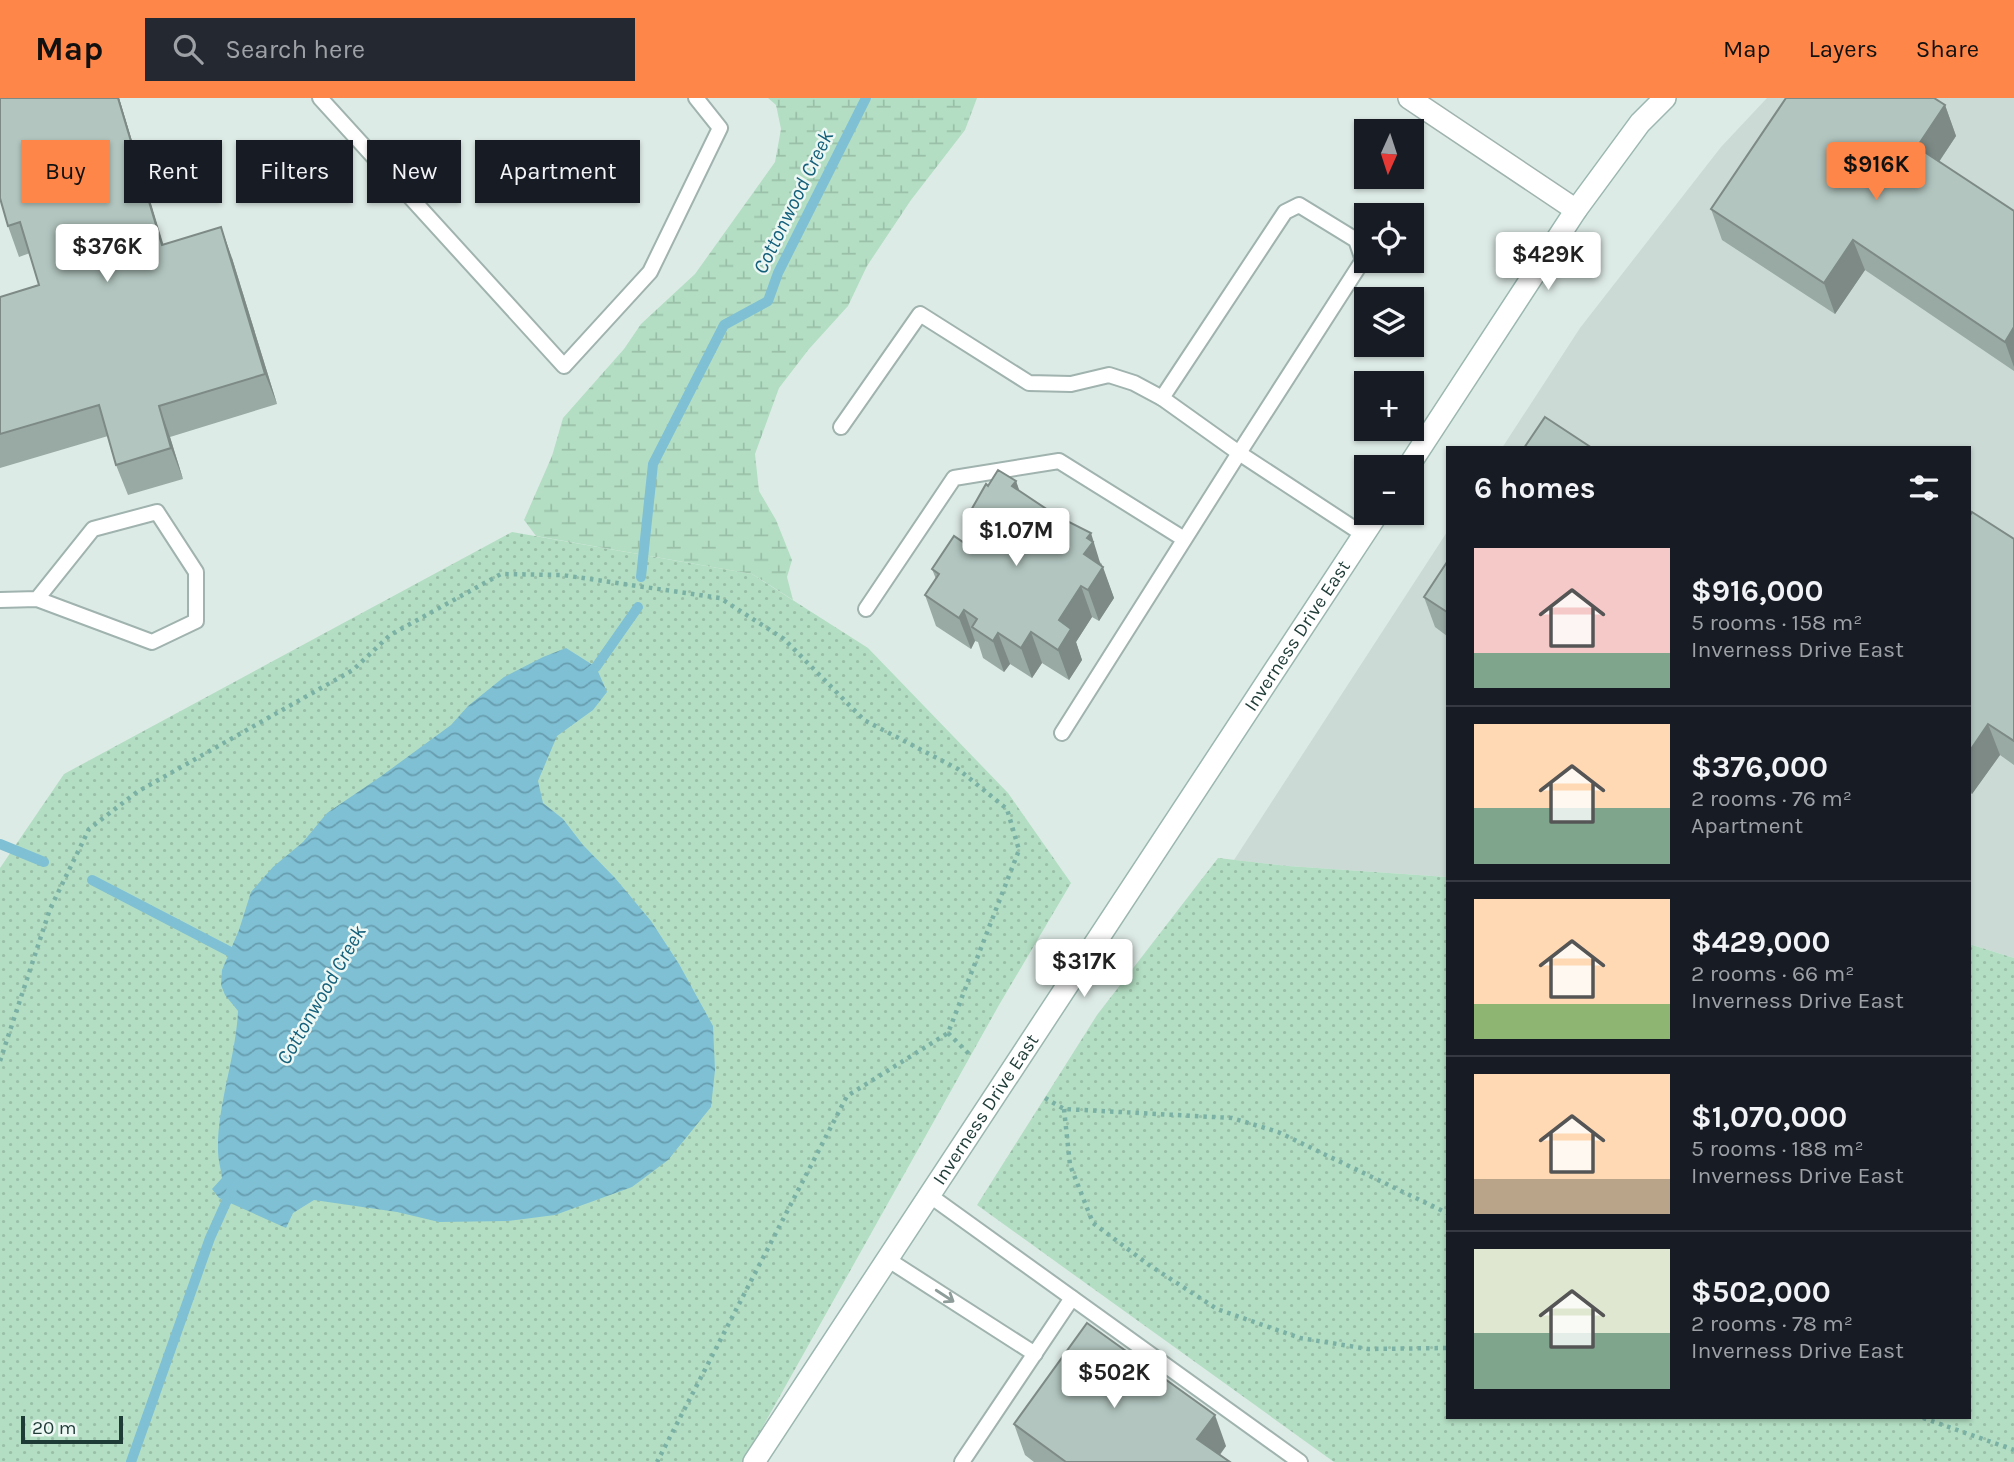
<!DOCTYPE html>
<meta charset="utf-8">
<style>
:root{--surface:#171b24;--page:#242831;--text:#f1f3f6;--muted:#9ea1a6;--line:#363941;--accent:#fe8648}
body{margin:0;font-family:Karla,sans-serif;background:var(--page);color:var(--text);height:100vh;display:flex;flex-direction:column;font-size:26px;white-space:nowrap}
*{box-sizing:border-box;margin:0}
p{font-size:23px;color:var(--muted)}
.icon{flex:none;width:38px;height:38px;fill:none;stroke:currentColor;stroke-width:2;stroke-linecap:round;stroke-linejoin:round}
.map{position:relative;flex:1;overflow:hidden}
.side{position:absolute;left:1446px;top:348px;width:525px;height:973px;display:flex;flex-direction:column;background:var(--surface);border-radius:0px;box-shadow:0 2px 5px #0004}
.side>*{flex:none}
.banner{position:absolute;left:21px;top:42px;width:665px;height:63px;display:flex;gap:14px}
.needle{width:46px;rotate:183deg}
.controls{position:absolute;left:1354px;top:21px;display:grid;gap:14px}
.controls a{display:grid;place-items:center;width:70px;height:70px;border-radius:0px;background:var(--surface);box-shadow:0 2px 5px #0004;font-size:35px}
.scale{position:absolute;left:21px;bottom:18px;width:102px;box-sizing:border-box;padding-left:7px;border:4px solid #1e3b36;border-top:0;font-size:19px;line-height:24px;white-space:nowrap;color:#1e3b36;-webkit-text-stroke:5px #edf7f3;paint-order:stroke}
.price{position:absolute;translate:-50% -60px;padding:0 16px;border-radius:7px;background:#fff;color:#222;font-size:23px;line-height:46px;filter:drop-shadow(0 2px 4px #0008)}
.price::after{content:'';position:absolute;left:50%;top:42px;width:21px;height:16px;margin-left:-10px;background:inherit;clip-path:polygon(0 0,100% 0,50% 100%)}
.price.on{background:var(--accent);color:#111}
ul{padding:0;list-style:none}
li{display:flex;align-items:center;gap:21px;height:175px;padding:0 28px}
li+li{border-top:2px solid var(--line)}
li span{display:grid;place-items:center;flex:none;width:196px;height:140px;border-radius:0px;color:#555}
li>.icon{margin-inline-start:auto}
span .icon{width:84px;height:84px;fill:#fffc;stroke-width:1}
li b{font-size:30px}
h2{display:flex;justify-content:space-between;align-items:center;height:84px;padding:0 28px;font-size:30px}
.tag{padding:0 24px;border-radius:0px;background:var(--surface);box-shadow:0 2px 5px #0004;font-size:24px;line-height:63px}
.tag.on{background:var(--accent);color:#111}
header{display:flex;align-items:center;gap:42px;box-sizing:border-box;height:98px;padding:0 35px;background:var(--accent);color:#111}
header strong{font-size:33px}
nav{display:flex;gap:38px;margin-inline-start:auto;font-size:24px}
.search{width:490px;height:63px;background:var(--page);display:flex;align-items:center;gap:18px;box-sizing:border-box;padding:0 24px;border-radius:0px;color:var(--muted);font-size:26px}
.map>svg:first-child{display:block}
.built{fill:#cbdad5}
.grass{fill:url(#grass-dots)}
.wetland{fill:url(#wetland-marsh)}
.water{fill:url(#water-waves)}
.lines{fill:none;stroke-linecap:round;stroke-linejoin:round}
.stream{stroke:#7fc0d5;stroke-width:10}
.service-casing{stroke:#a0b3ae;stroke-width:18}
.minor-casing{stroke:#a0b3ae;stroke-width:24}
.secondary-casing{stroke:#9bb7b0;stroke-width:24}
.path{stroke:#7bb1a5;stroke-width:4.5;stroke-dasharray:3.5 5;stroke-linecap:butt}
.service{stroke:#fff;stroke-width:14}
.minor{stroke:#fff;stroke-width:21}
.secondary{stroke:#fff;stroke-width:21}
.wall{fill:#99a9a4}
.shaded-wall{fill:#7d8a86}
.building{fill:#b2c5bf;stroke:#7d8a86;stroke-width:2}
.oneway{stroke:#8e9d9a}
.labels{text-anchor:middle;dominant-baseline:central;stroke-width:5;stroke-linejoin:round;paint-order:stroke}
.street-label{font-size:19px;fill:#1e3b36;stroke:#edf7f3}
.water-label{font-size:21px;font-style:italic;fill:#14607b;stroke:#edf7f3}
</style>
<header>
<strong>Map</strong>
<div class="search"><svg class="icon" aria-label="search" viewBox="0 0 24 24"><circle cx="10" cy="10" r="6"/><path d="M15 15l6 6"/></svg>Search here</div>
<nav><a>Map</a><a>Layers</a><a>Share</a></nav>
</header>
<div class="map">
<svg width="2014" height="1364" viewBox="0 0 2014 1364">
<defs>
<pattern id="grass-dots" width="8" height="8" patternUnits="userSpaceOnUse" patternTransform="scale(1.75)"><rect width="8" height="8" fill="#b3dec3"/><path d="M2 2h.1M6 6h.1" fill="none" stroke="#9abfa8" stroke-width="1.8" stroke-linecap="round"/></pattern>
<pattern id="wetland-marsh" width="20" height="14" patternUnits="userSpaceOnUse" patternTransform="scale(1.75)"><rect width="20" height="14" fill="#b3dec3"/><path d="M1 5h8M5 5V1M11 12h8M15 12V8" fill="none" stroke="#9abfa8"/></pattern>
<pattern id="water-waves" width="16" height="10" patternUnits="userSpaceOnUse" patternTransform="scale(1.75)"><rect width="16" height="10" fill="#7fc0d5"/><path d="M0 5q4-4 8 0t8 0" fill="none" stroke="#679dae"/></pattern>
</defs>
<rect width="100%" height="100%" fill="#ddebe6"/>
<!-- built -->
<g class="built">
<polygon points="1767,0 2014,0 2014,860 1969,846 1969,350 1502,350 1580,230 1721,49"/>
<polygon points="1447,434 1447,779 1288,768 1234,762"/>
</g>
<!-- grass -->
<g class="grass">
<polygon points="512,434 752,476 868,550 1008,695 1071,785 999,907 743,1364 0,1364 0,770 64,676"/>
<polygon points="1218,760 1288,768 1447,779 1447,1320 1969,1320 1969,846 2014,860 2014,1364 1334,1364 977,1107 1097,917"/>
</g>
<!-- wetland -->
<polygon class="wetland" points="768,0 977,0 965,32 911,102 867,168 848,208 809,251 779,290 755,356 759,393 776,422 792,462 787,479 793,502 752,476 536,438 524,422 552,358 563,320 624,251 641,226 695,176 775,64 781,31 776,7"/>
<!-- water -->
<path class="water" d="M566,550l30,19 11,25 -14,18 -36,26 -19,45 5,22 20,16 20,26 32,33 36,43 28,43 34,62 2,44 -4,37 -43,53 -36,27 -77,28 -47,6 -69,1 -42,-10 -83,-12 -21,13 -7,15 -67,-30 -7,-9 10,-11c-1,-9 -4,-18 -4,-27 -1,-46 18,-94 20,-140l-13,-16 -4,-10 1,-15 17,-40 12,-38 22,-25 30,-25 24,-29 53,-36 71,-52 17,-19 36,-29 39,-20z"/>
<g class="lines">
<!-- stream -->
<g class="stream">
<polyline points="641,479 653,366 724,227 768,203 778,175 866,0"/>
<polyline points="585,578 596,569 638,509"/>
<polyline points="0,746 44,764"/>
<polyline points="92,782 242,860"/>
<polyline points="131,1364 210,1140 232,1091"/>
</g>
<defs>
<g id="service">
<polyline points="320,0 564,268 650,174 720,30 696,0"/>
<polygon points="1299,107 1356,142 1363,162 1239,355 1162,300 1285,114"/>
<polyline points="841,329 920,216 1029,285 1071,286 1109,277 1134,285 1162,300"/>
<polyline points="0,502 37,501 152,544 196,523 196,474 157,414 93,431 37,501"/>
<polyline points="866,511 954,380 1059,363 1184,441"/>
<polyline points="1062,635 1239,355 1364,437"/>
<polyline points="929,1097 1300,1364"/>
<polyline points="887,1161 1035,1256"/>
<polyline points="962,1364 1072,1200"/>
</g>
<polyline id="minor" points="1409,0 1576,112"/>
<g id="secondary">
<polyline points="1408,369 1576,112 1640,25 1665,0"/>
<path id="s1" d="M754,1364l624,-949"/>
</g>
</defs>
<!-- service casing -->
<use href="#service" class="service-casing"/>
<!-- minor casing -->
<use href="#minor" class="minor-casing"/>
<!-- secondary casing -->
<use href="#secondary" class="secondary-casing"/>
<!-- path -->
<g class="path">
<polyline points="948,935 971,958"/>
<polyline points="0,963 50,811 89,731 137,694 353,572 390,537 501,476 562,477 720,500 784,541 864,622 958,671 1007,711 1019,752 948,935 847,998 657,1364"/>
<polyline points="1045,1000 1064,1011 1232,1020 1278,1034 1447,1115"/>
<polyline points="1064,1011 1070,1067 1093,1125 1149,1167 1217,1211 1300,1240 1368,1251 1447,1250"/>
<polyline points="1923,1320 2014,1352"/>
</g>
<!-- service -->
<use href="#service" class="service"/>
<!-- minor -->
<use href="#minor" class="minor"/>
<!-- secondary -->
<use href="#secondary" class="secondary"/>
</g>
<!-- wall -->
<g class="wall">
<polygon points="119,0 163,147 232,160 277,306 170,339 183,381 128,397 116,367 108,338 0,370 0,199 39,187 30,155 19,159 8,128"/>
<polygon points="1945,7 1956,38 1939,64 2014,113 2014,273 1865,172 1835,216 1722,142 1711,111"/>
<polygon points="1016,383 1019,393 1102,466 1102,468 1114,500 1099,523 1092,519 1076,544 1082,562 1069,582 1042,565 1032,580 1010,566 1004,574 983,560 978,544 975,543 971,551 936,528 925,497 936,481 932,471 976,453 981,445 970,414 988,388"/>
<polygon points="1969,419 2014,441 2014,667 2000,657 1972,696 1969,694"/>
<polygon points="1447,464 1447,538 1435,529 1424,499"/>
<polygon points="1014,1326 1226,1348 1220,1357 1230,1364 1034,1364 1025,1357"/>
</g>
<!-- shaded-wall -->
<g class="shaded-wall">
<polygon points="118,0 119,0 173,178 162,147"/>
<polygon points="1945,7 1956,38 1928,80 1917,49"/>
<polygon points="221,129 232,160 277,306 265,276"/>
<polygon points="1853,142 1865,172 1835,216 1824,185"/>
<polygon points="2014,229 2014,269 2005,244"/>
<polygon points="159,308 170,339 183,381 171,350"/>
<polygon points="1016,383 1027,414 1012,388"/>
<polygon points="1091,435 1102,471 1103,469 1114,500 1099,523 1088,492 1084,456 1087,440"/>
<polygon points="1081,488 1092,519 1076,544 1082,562 1069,582 1058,552 1059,522"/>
<polygon points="964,512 975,543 971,551 959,520"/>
<polygon points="1031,534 1042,565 1032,580 1021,550"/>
<polygon points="998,535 1010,566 1004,574 993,543"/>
<polygon points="1988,626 2000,657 1972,696 1969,688 1969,654"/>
<polygon points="1215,1317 1226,1348 1214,1364 1197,1341"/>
</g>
<!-- building -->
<g class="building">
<polygon points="0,0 118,0 162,147 221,129 265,276 159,308 171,350 116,367 99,307 0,336 0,199 39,187 20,124 8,128 0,100"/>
<polygon points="1786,0 1934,0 1945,7 1917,49 2014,113 2014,229 2005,244 1853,142 1824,185 1711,111"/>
<polygon points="1545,319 1592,350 1524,350"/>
<polygon points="998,372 1016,383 1012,388 1057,418 1091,435 1087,440 1093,444 1084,456 1103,469 1088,492 1081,488 1059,522 1071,531 1058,552 1031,534 1021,550 998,535 993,543 972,529 977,521 964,512 959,520 925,497 939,476 932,471 954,438 976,453 992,428 970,414 986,386 988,388"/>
<polygon points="1972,414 2014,441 2014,643 1988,626 1969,654 1969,419"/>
<polygon points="1447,464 1447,514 1424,499"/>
<polygon points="1087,1225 1215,1317 1197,1341 1230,1364 1066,1364 1014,1326"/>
</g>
<!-- one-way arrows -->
<defs><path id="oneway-shaft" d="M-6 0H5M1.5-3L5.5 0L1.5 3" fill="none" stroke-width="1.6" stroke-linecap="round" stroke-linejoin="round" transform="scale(1.75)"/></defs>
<use class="oneway" href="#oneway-shaft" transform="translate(945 1198) rotate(33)"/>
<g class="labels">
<!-- street labels -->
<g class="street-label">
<text stroke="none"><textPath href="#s1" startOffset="989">Inverness Drive East</textPath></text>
<text stroke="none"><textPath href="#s1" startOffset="422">Inverness Drive East</textPath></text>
</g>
<!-- water labels -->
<g class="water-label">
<text transform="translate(793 104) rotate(-64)">Cottonwood Creek</text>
<text transform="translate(321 897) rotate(-60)">Cottonwood Creek</text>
</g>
</g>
</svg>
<div class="controls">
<a><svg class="needle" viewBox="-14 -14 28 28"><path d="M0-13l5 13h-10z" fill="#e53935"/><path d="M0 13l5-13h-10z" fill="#9ea1a6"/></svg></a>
<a><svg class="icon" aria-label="locate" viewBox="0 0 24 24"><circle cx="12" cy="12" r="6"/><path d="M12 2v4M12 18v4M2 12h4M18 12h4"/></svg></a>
<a><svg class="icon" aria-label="layers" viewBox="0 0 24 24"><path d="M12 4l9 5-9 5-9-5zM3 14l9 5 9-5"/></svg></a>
<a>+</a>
<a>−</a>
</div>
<div class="scale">20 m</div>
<b class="price on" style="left:1876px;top:104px">$916K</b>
<b class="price" style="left:107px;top:186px">$376K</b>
<b class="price" style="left:1548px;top:194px">$429K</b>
<b class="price" style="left:1016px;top:470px">$1.07M</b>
<b class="price" style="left:1084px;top:901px">$317K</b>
<b class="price" style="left:1114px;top:1312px">$502K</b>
<div class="banner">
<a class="tag on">Buy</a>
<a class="tag">Rent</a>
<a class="tag">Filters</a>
<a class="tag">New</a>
<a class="tag">Apartment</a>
</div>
<section class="side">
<h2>6 homes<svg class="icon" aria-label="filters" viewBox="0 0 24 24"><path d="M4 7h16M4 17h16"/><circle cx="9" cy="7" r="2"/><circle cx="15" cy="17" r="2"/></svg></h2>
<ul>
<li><span style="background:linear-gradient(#f6c9c9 75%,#7fa58c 0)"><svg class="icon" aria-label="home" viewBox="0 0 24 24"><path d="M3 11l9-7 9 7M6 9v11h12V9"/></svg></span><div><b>$916,000</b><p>5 rooms · 158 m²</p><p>Inverness Drive East</p></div></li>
<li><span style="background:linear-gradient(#ffd9b3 60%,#7fa58c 0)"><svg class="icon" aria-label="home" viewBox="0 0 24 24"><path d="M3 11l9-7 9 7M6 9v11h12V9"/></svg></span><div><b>$376,000</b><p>2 rooms · 76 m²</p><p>Apartment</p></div></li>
<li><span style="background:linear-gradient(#ffd9b3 75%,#8fb573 0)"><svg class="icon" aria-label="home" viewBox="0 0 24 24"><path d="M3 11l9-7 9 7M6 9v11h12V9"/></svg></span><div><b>$429,000</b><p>2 rooms · 66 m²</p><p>Inverness Drive East</p></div></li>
<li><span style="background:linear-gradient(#ffd9b3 75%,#b9a48a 0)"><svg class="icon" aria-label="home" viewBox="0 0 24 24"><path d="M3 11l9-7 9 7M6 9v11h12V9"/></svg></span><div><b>$1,070,000</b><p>5 rooms · 188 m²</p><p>Inverness Drive East</p></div></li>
<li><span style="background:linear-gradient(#dfe7d0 60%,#7fa58c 0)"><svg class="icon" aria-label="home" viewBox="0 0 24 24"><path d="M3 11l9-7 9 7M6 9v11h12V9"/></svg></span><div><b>$502,000</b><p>2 rooms · 78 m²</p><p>Inverness Drive East</p></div></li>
</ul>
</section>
</div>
